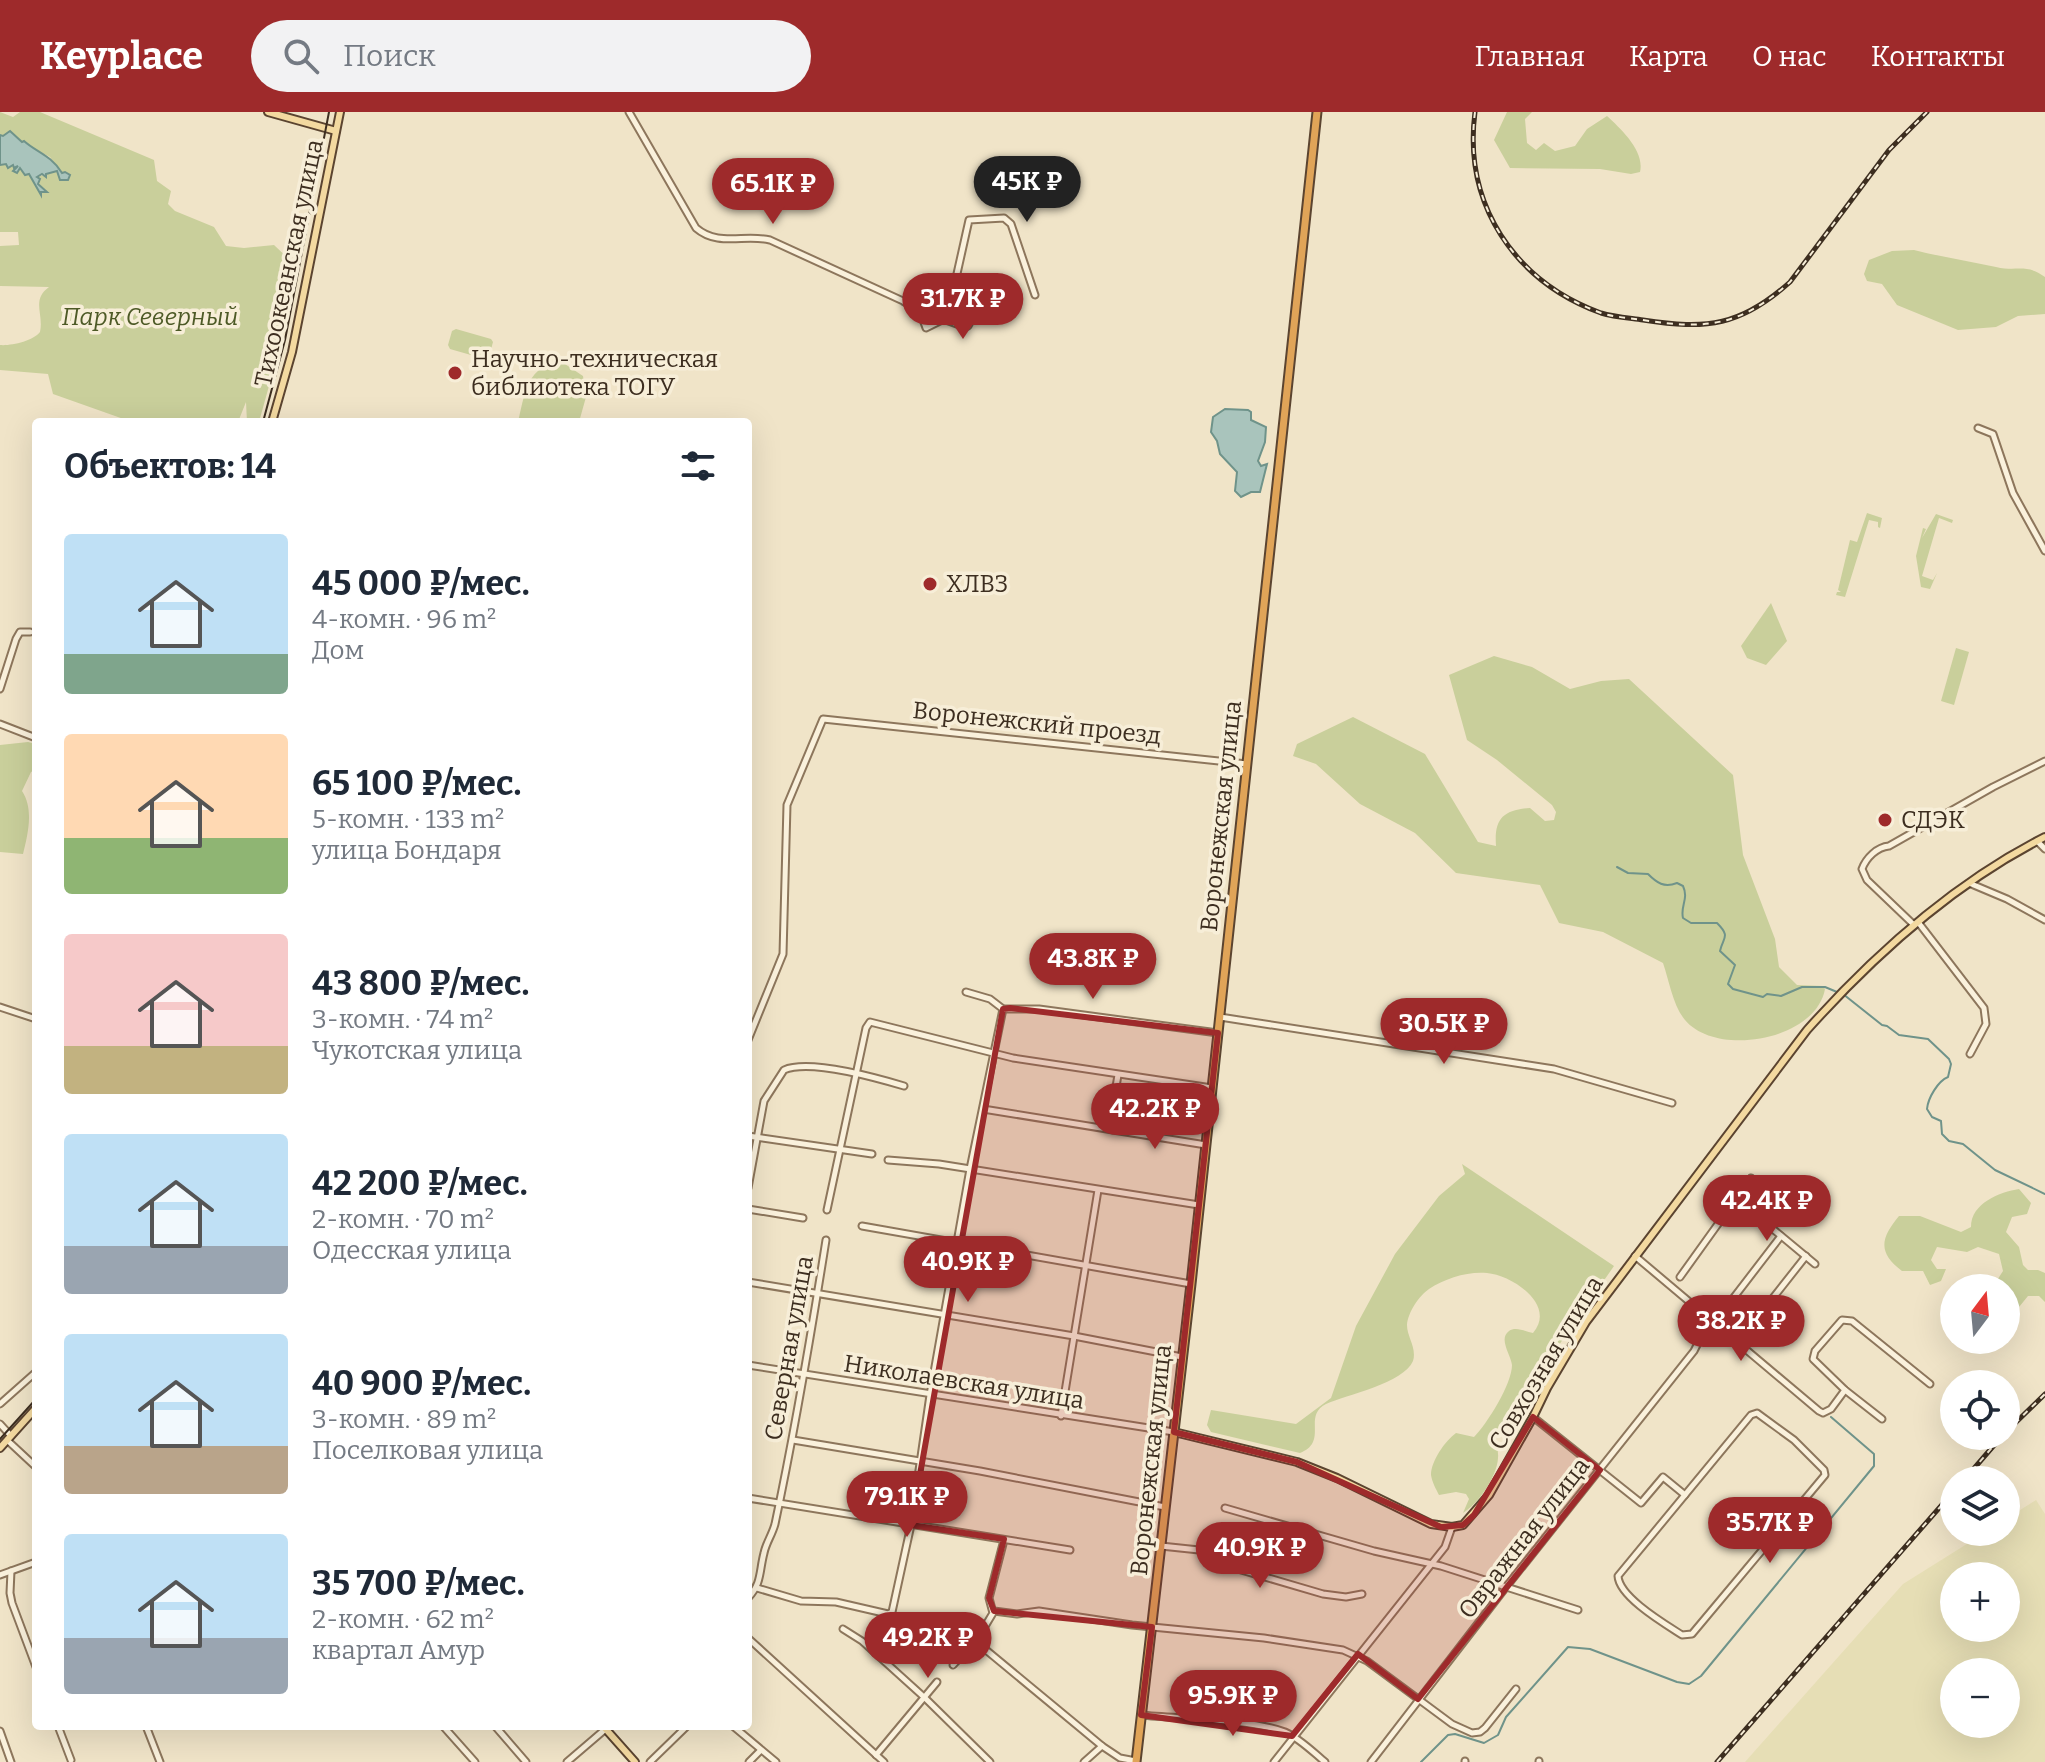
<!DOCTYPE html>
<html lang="ru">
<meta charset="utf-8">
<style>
:root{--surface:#fff;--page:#f2f2f3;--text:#1f2937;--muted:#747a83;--accent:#9e2a2b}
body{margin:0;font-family:Bitter,serif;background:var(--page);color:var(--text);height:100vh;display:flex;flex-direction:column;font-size:30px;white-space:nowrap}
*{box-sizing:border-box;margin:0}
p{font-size:26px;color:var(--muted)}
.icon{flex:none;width:44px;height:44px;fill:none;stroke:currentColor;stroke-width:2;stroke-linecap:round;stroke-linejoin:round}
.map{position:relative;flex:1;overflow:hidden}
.details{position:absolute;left:32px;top:306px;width:720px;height:1312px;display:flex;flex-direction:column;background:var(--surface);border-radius:8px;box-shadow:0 8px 32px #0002}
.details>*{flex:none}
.needle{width:52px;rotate:16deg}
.buttons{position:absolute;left:1940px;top:1162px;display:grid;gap:16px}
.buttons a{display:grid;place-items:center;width:80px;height:80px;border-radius:50%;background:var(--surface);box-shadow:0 8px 32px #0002;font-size:40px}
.price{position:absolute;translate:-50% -68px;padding:0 18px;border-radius:28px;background:var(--accent);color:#fff;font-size:26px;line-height:52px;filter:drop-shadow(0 2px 4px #0008)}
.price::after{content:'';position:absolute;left:50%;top:48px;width:24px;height:18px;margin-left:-12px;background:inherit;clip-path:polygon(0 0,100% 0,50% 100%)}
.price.selected{background:#222;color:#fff}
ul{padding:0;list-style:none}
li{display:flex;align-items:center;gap:24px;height:200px;padding:0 32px}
li span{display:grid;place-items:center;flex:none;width:224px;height:160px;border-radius:8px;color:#555}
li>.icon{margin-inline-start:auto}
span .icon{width:96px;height:96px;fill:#fffc;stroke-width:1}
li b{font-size:34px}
h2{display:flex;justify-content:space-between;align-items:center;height:96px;padding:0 32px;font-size:34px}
header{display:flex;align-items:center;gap:48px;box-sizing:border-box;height:112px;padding:0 40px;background:var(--accent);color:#fff}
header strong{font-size:38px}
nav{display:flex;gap:44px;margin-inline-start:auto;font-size:28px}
.search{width:560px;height:72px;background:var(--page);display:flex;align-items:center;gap:20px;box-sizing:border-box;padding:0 28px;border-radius:44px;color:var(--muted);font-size:30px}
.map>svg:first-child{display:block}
.farmland{fill:#e6deb5;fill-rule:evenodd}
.green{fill:#c9cf9b}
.water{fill:#a9c4bc;stroke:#6f938a;stroke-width:2}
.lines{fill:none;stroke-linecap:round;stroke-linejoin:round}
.stream{stroke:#6f938a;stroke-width:2}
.minor-casing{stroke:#8d765c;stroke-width:9}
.major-casing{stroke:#5b4430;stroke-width:10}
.highway-casing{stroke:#5b4430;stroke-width:11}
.minor{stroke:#faf1dc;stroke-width:5}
.major{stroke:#f3d9a0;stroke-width:6}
.highway{stroke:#e0a458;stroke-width:7}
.tram{stroke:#3d2e20;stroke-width:2}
.rail-casing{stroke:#3d2e20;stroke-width:5}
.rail{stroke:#f7eed8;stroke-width:2;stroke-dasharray:6;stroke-linecap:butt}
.marked{fill:#9e2a2b;fill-opacity:0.2;stroke:#9e2a2b;stroke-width:6;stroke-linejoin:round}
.poi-dot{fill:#9e2a2b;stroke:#f7eed8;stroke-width:3}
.labels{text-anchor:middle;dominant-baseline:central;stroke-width:7;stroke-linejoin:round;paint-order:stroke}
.street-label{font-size:24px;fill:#3d2e20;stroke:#f7eed8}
.park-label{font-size:24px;font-style:italic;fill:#4d5a26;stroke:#f7eed8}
.poi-label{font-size:24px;fill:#3d2e20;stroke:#f7eed8;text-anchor:start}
</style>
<header>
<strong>Keyplace</strong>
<div class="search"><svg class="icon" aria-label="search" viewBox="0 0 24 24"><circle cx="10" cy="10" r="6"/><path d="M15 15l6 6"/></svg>Поиск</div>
<nav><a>Главная</a><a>Карта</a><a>О нас</a><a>Контакты</a></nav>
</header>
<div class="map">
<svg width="2045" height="1650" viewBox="0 0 2045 1650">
<rect width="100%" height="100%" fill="#f0e4c8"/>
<!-- farmland -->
<path class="farmland" d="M2036,1388l9,14v248h-300l158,-178 83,-52h20v-13zM1954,1464h52v52h-52zM1954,1560h52v52h-52z"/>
<!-- green -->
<g class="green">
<path d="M0,0l13,5 7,-5h20l114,48 3,21 14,10 -3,13 7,7 39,16 12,19 18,2 30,-3 18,17 -12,26 -3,69 -18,65h-12l-1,-20 -8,20h-106l-79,-28 -5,-20 -48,-4v-25c11,1 33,-4 40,-13 4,-18 -9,-32 9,-45l-49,-1v-40l19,-1 -1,-13h-18v-67h6l-2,-5 2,-1 2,9 6,-4 -1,2 1,-2 8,2 -1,4 9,5 10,19 2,-4 4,2v-2l-5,-2 -4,-11 21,-6 10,9 2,-3 -8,-3 -12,-17 -28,-15 -12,-11 -7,5 -3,-1z"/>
<path d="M1507,0h25l-7,7 2,24 9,7 8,-7 11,8 20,-5 12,-17 20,-13c14,13 38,35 33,56l-9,2 -31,-5 -90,-1 -16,-28z"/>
<path d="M1914,138c27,7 55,11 82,17 21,5 30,-4 49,10v37l-27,2 -22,11 -38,3 -61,-25 -15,-21 -15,-3 -3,-7 5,-14 23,-9z"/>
<polygon points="456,217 491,227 493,230 489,245 485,247 450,237 448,233 452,219"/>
<path d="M554,251l11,1 18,12 3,21 -7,25h-61c6,-24 8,-53 36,-59z"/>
<polygon points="1867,401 1882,406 1880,416 1878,415 1878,410 1869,408 1845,485 1836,483 1837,480 1841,480 1838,478 1850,428 1857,430"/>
<polygon points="1936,402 1953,408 1952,411 1939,406 1922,464 1933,468 1937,461 1930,477 1921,475 1916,444 1923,416 1926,417 1922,426"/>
<polygon points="1771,491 1787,529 1766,553 1747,546 1741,534"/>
<polygon points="1956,536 1969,540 1954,593 1941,589"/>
<path d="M1494,544l38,11 38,22 31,-8 28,-2 104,96 10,80 32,84 4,28 18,18 26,1 2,3c-9,51 -108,69 -140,31 -12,-14 -16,-40 -22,-57l-60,-31 -44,-9 -19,-38 -84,-12 -41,-40 -55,-29 -44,-40 -23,-8 4,-12 56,-27 72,37 53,88 18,4c-2,-27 7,-36 34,-38l15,13 9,-1 2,-8 -4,-7 -55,-45 -30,-20 -18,-65z"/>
<path d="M28,630l8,2v25l-5,3 -9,19c12,18 6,43 1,63l-23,-2v-107z"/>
<path d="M1462,1052l152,102 -55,79 -22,38 -40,49c-3,9 2,17 1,26 -1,19 -20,46 -35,55l6,-14 -3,-5 -10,-2 -17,3c-3,-6 -7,-13 -8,-20 0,-14 14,-34 25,-42l18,4c13,-13 38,-53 38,-72 -1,-10 -14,-26 -3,-34 7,-5 17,1 24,2 24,-28 -21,-58 -46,-60 -18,-2 -42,5 -58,16 -10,7 -21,23 -22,36 0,12 10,23 6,36 -9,22 -67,34 -87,43 -24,12 3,38 -26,49l-89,-21 -4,-7 4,-15 85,14 35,-26 25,-72 39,-72 44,-58 26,-22z"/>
<path d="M2019,1077l12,14 -4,11 -15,3 -6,15 13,15 4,18 5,5h10l7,3v29l-6,-6h-11l-22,27v-35h-14l11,-17 -4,-17 -21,-7 -11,5 -30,-5 -6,13 6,9h9l-5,12 -11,4 -7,-14h-21c-25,-19 -21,-33 -3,-55h21l41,16 10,-5c0,-24 29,-35 48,-38z"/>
</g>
<!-- water -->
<g class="water">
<path d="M10,19l12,11 2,-1c12,11 27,14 38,32l3,-1 5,3 -2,5h-8l-3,-9 -11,3v3l-4,-3 -5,3 3,2 -2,5 9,8h-6v3l-12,-21 -4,1 -5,-7 -3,5 -4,-2 5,-5 -4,2 -1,-3 -5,3 -2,-4 -6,1v-30l3,1z"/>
<polygon points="1225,297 1248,298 1251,300 1251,308 1266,315 1265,330 1258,349 1261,354 1267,352 1260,380 1251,380 1241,385 1235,379 1237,360 1220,342 1217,329 1211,320 1213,305"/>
</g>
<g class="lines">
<!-- stream -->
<g class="stream">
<path d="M1617,755l11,6 20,1c9,9 16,14 29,9l6,3c6,13 -3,20 0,32l8,5h26c14,14 6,14 3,28l15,14 -7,19 5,5 30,8 4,-3 14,2 21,-9h23l12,5"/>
<path d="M1843,882l39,31 5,1 12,9 29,4 21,20 2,5 -3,13c-10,4 -20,21 -21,32l5,8 9,4 1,13 7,7 14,3 32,26 50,24"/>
<polyline points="1421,1650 1448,1623 1455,1622 1484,1631 1498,1623 1506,1605 1568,1535 1590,1537 1677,1570 1689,1572 1701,1564 1874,1354 1874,1342 1831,1305"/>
</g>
<defs>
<g id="minor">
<path d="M629,0l67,116c22,19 48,6 74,12l133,61 17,10 6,17 16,-8 8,-15 19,-85 35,-2 7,6 24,71"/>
<polyline points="921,199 965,215 968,214 981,189"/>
<polyline points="1978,316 1993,322 2013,381 2045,439"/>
<polyline points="0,577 16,527 20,520 30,520"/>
<polyline points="0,612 36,626"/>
<polyline points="2037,729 2045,737"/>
<polyline points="1969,771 2007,787 2045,808"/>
<polyline points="1918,810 1984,896 1986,912 1970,942"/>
<path d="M1914,813l-47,-45 -5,-11c4,-11 15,-22 27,-23l104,-59 52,-26"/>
<polyline points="966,880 990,887 1003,897 1039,897 1218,921"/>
<polyline points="0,895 36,907"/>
<polyline points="1220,905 1554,957 1672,991"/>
<polyline points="748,928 783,842 787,693 823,607 1247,652"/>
<polyline points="983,997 1206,1033"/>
<polyline points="1109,1016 1118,963"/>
<polyline points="748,1024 872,1042"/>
<polyline points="888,1048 939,1052 1199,1093"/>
<path d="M748,1076l16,-87 20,-31c25,-11 93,8 120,16"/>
<polyline points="1738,1088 1815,1152"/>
<polyline points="748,1097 803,1106"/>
<polyline points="827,1098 866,916 870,910 1013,946 1212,976"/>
<polyline points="862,1114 1191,1172"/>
<polyline points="1635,1144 1819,1299 1823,1301 1831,1297 1845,1278"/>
<polyline points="1680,1165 1751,1066"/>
<polyline points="748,1170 1074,1224 1182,1245"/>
<polyline points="1715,1210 1781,1124"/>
<polyline points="1747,1219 1806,1144"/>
<polyline points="748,1253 1174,1320"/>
<polyline points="0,1292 36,1260"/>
<path d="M1757,1301l37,27 30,30 1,5 -133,159 -10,1c-17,-11 -63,-38 -64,-59l133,-161z"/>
<polyline points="1061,1304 1098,1078"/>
<polyline points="1533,1305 1641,1391 1663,1365 1685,1383"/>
<polyline points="1882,1307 1845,1278 1813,1247 1815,1239 1842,1208 1852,1209 1930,1272"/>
<polyline points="0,1312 11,1324"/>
<polyline points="7,1328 36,1355"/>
<polyline points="793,1328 980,1359 1165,1395"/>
<polyline points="748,1386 1070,1438"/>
<polyline points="1225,1396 1374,1439 1441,1454 1578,1498"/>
<polyline points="1161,1434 1199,1438 1214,1450 1323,1482 1346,1485 1362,1482"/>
<polyline points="11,1459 10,1481 12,1491 36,1555"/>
<polyline points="0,1463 36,1450"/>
<polyline points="757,1476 801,1489 836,1490 888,1502 892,1500 911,1413 930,1283 970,1057 1003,897"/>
<path d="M748,1486c14,-15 11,-26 16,-45 2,-10 8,-18 11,-29 20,-94 36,-189 51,-284"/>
<polyline points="994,1499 1017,1502 1039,1499 1132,1513 1264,1526 1343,1538 1367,1549 1452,1612 1472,1621 1480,1620 1485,1616 1516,1577"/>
<polyline points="951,1509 1102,1634 1120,1646 1136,1649"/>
<polyline points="843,1517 862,1529 925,1586 990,1650"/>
<polyline points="748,1526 884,1650"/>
<polyline points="953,1553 978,1526 993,1501 989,1486 1004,1428"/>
<path d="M1141,1603c39,4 109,4 144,17 14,6 28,20 40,30"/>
<polyline points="58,1614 71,1648"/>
<polyline points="146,1614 160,1650"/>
<polyline points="443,1614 475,1650"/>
<polyline points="495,1614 526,1650"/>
<polyline points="733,1614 776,1650"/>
<polyline points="0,1619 11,1650"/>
<polyline points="876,1643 937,1570"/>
<polyline points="567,1650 609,1614"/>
<polyline points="650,1650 687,1614"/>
<polyline points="749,1650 761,1638"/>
<polyline points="1084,1650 1102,1634"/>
<polyline points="1274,1650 1445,1435 1452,1415"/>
<polyline points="1371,1650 1506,1475 1694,1239 1702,1223"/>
<polyline points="1465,1650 1465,1649"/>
<polyline points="1539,1650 1539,1649"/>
</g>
<g id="major">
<polyline points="268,0 336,19"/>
<polyline points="272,310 292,240 340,0"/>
<path d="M1174,1320l123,30 40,16 94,46 21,3 11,-2 26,-30 44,-78 14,-29 39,-66 221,-292c68,-76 147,-147 238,-193"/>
<polyline points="0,1336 36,1296"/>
<polyline points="603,1614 635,1650"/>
</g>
<polyline id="highway" points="1136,1650 1191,1172 1317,0"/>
</defs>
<!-- minor casing -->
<use href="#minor" class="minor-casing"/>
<!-- major casing -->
<use href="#major" class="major-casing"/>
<!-- highway casing -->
<use href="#highway" class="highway-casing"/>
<!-- minor -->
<use href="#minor" class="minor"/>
<!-- major -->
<use href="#major" class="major"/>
<!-- highway -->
<use href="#highway" class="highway"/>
<!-- tram -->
<g class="tram">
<polyline points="263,310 285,228 329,0"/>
<polyline points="0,1327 36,1287"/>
</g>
<defs>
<g id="rail">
<path d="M1475,0c-12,92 39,169 126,201 13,4 28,5 42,7 64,10 98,6 147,-38l99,-132 38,-38"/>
<polyline points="2006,1320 2045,1282"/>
<polyline points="1964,1368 2002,1324"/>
<polyline points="1717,1650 1954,1379"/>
</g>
</defs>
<!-- rail casing -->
<use href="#rail" class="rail-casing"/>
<!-- rail -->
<use href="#rail" class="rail"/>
</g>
<!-- marked area -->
<path class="marked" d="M1010,896l208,25 -44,399 123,30 144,65 22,-2 11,-10 59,-98 67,53 -182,229 -60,-45 -66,82 -151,-21 11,-88 -158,-16 -5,-13 15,-59 -93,-14 92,-516z"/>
<!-- markers -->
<g class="poi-dot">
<circle cx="455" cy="261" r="8"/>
<circle cx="930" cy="472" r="8"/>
<circle cx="1885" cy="708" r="8"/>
</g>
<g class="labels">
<!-- street labels -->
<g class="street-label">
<text transform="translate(289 151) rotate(-78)">Тихоокеанская улица</text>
<text transform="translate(1037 611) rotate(6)">Воронежский проезд</text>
<text transform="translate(1221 704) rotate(-84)">Воронежская улица</text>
<text transform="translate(789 1236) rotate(-80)">Северная улица</text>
<text transform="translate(1546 1251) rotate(-59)">Совхозная улица</text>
<text transform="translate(964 1270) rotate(9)">Николаевская улица</text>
<text transform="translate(1151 1348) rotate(-84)">Воронежская улица</text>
<text transform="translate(1524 1426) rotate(-52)">Овражная улица</text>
</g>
<!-- park labels -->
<g class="park-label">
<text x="150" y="205">Парк Северный</text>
</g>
<!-- poi labels -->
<g class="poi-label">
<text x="471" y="247">Научно-техническая<tspan x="471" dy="28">библиотека ТОГУ</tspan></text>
<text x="946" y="472">ХЛВЗ</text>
<text x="1901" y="708">СДЭК</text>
</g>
</g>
</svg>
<div class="buttons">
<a><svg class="needle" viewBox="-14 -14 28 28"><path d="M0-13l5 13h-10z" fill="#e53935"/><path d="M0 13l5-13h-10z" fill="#747a83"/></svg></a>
<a><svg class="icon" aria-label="locate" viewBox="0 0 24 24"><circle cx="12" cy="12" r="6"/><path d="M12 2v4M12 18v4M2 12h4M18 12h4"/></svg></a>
<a><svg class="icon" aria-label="layers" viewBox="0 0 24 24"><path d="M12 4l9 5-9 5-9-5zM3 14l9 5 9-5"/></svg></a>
<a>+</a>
<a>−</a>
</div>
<b class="price selected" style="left:1027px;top:112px">45K ₽</b>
<b class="price" style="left:773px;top:114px">65.1K ₽</b>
<b class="price" style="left:963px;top:229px">31.7K ₽</b>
<b class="price" style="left:1093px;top:889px">43.8K ₽</b>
<b class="price" style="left:1444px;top:954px">30.5K ₽</b>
<b class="price" style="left:1155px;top:1039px">42.2K ₽</b>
<b class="price" style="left:1767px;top:1131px">42.4K ₽</b>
<b class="price" style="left:968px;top:1192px">40.9K ₽</b>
<b class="price" style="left:1741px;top:1251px">38.2K ₽</b>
<b class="price" style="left:907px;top:1427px">79.1K ₽</b>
<b class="price" style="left:1770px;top:1453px">35.7K ₽</b>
<b class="price" style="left:1260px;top:1478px">40.9K ₽</b>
<b class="price" style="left:928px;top:1568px">49.2K ₽</b>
<b class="price" style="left:1233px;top:1626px">95.9K ₽</b>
<section class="details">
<h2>Объектов: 14<svg class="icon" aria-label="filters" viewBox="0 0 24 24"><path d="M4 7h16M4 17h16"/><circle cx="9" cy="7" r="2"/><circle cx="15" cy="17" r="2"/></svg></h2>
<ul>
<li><span style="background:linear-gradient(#bfe0f5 75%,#7fa58c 0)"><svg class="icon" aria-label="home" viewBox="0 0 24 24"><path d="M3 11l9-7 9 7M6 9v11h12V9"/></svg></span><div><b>45 000 ₽/мес.</b><p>4-комн. · 96 m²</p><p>Дом</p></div></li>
<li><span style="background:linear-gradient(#ffd9b3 65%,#8fb573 0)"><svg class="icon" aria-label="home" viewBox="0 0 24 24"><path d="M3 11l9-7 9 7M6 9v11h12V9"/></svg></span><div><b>65 100 ₽/мес.</b><p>5-комн. · 133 m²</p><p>улица Бондаря</p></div></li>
<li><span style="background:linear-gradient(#f6c9c9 70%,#c2b280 0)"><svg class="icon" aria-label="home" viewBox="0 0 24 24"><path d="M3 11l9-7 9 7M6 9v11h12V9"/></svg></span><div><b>43 800 ₽/мес.</b><p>3-комн. · 74 m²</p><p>Чукотская улица</p></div></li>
<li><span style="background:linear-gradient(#bfe0f5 70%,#9aa5b1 0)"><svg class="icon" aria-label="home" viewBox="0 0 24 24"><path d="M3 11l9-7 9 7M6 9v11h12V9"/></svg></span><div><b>42 200 ₽/мес.</b><p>2-комн. · 70 m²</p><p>Одесская улица</p></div></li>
<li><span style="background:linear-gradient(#bfe0f5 70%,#b9a48a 0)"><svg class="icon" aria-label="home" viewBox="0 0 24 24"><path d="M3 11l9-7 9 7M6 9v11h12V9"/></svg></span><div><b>40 900 ₽/мес.</b><p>3-комн. · 89 m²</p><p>Поселковая улица</p></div></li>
<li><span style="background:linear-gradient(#bfe0f5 65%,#9aa5b1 0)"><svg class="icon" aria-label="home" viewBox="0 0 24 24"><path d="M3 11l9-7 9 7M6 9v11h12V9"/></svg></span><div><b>35 700 ₽/мес.</b><p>2-комн. · 62 m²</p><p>квартал Амур</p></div></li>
</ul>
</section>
</div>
